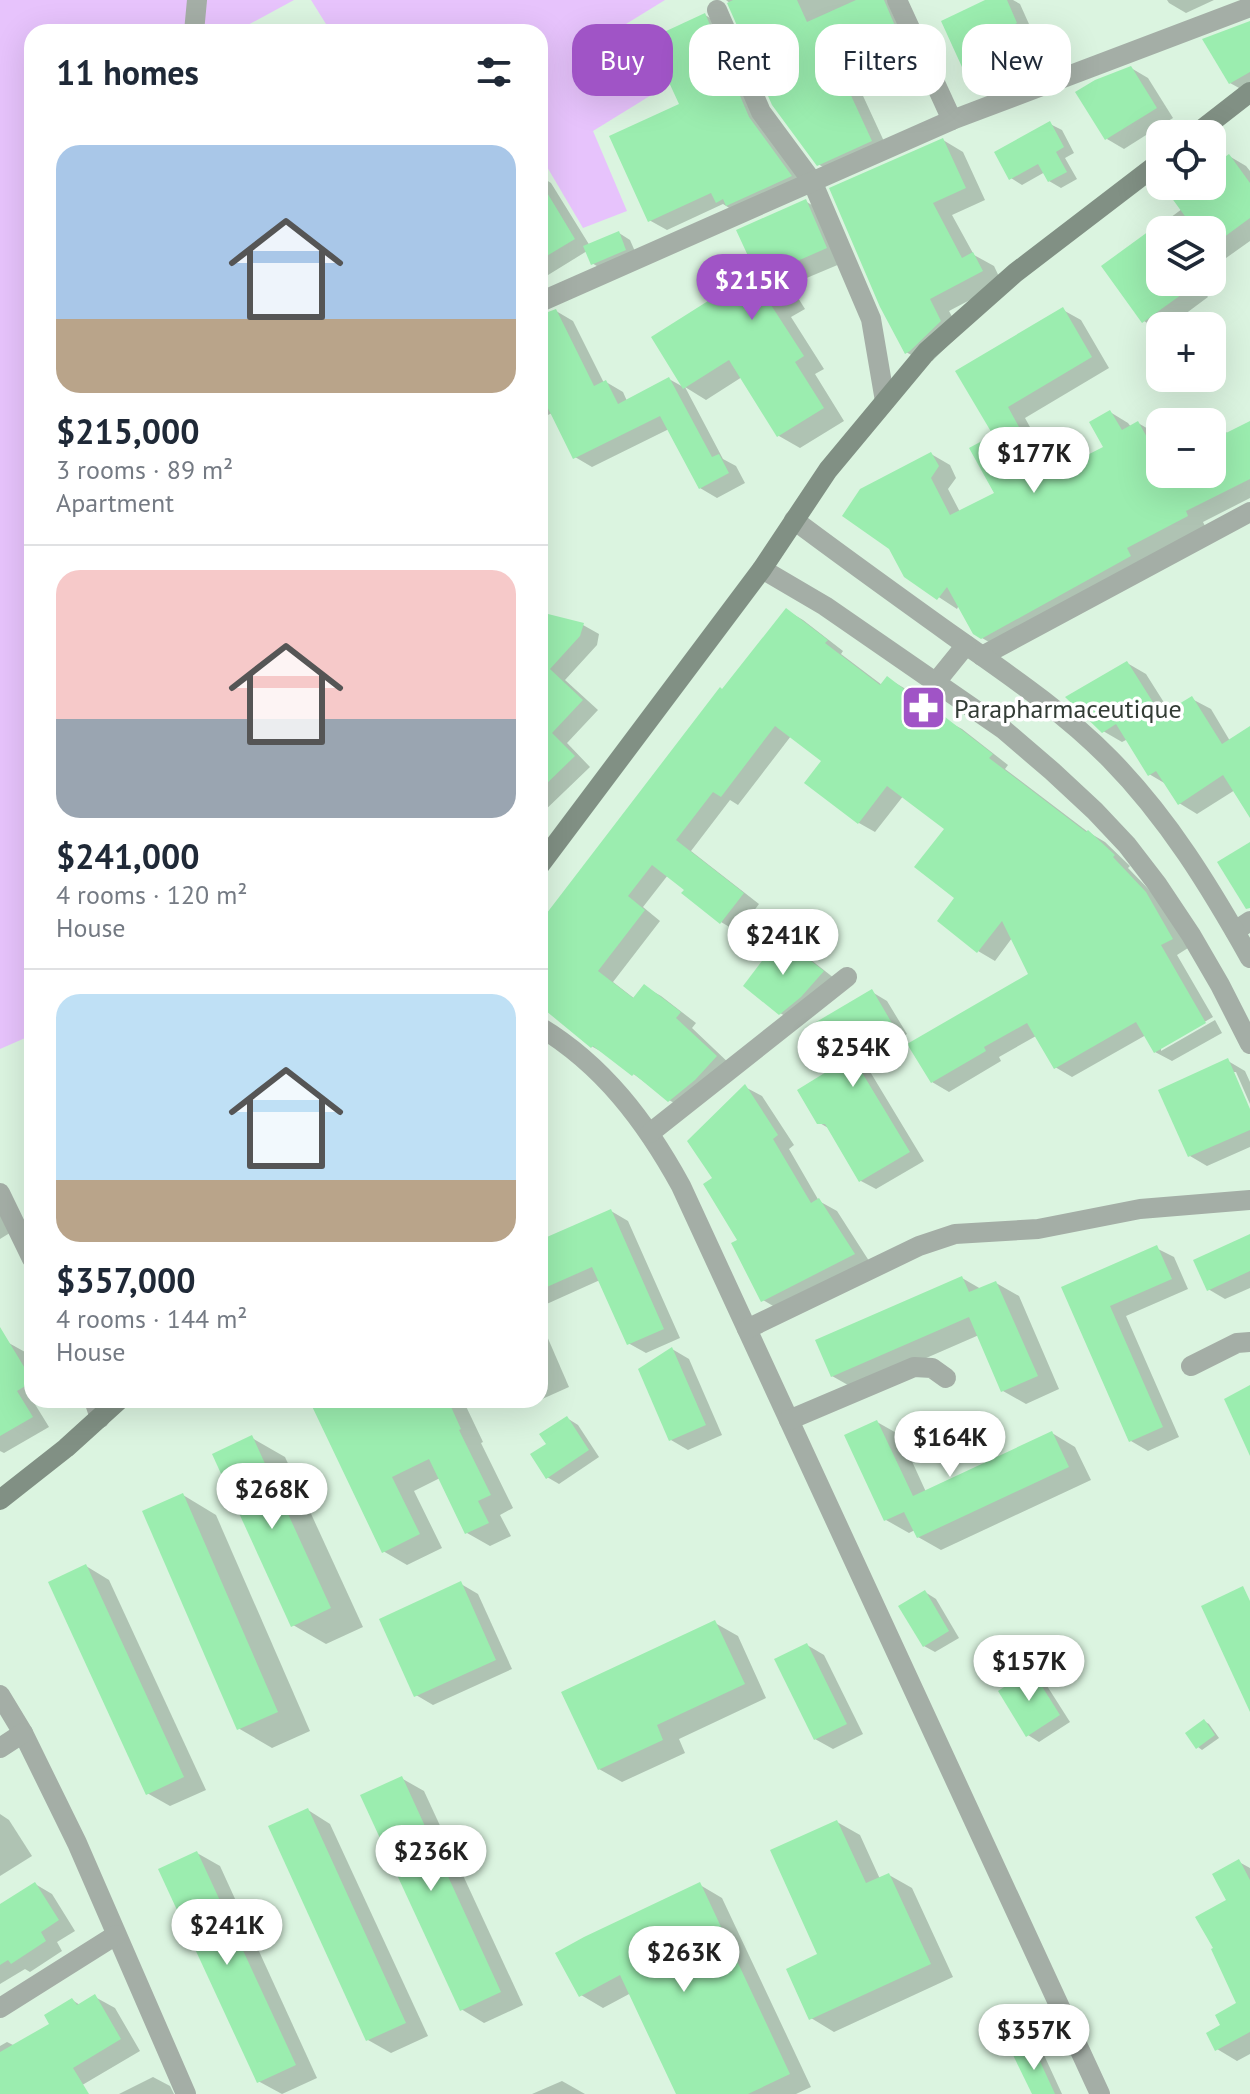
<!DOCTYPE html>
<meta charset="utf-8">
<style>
:root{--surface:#fff;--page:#f6f6f7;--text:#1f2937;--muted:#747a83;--line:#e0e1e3;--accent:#a054c6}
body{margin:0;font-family:"PT Sans",sans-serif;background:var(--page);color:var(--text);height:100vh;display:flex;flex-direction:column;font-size:30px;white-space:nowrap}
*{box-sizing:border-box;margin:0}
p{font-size:26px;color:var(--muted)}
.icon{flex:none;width:44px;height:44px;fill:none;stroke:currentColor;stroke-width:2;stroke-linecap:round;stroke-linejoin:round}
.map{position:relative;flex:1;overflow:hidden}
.side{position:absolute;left:24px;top:24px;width:524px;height:1384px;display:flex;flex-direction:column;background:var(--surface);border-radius:24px;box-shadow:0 8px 32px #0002}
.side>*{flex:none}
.banner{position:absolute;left:572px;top:24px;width:558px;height:72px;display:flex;gap:16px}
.tools{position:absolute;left:1146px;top:120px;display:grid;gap:16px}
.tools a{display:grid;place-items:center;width:80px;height:80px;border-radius:16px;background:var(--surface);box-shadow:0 8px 32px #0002;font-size:40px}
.price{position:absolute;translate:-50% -68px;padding:0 18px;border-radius:28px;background:#fff;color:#222;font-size:26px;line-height:52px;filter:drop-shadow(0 2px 4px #0008)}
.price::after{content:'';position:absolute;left:50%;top:48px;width:24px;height:18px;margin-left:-12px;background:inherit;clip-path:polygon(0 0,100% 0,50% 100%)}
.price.current{background:var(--accent);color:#fff}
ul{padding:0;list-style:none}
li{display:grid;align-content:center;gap:16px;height:424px;padding:0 32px}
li+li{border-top:2px solid var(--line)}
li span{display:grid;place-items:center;height:248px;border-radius:24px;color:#555}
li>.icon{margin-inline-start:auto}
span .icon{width:144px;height:144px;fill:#fffc;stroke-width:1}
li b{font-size:34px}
h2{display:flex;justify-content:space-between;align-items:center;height:96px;padding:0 32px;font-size:34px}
.tag{padding:0 28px;border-radius:24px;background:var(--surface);box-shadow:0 8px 32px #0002;font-size:28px;line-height:72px}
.tag.current{background:var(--accent);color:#fff}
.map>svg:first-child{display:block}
.green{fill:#e7c3fc}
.shadow{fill:#0003}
.building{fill:#9bedaf}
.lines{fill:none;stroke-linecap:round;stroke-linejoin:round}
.minor{stroke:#a4aea6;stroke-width:20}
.tertiary{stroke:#a4aea6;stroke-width:20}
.secondary{stroke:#819084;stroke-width:20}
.labels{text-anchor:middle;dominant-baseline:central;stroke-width:7;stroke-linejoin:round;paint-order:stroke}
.poi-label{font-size:26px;fill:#333c35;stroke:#fff;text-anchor:start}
</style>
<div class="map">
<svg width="1250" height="2094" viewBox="0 0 1250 2094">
<rect width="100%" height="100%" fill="#dbf4e0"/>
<!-- green -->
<g class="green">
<polygon points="0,0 294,0 235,32 32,32 32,1035 0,1049"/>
<polygon points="311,0 665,0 626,24 653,94 593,131 627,211 583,228 540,155 540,32 331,32"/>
</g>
<!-- shadow -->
<g class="shadow">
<polygon points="726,0 906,0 920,57 858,85 888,150 835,174 818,164 731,4"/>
<polygon points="990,0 1013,0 1020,4 1033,33 1019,41 1032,65 986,86 968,76"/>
<polygon points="1167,0 1214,0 1186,13 1169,3"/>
<polygon points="705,15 722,25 808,186 734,211 723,204 667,230 649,220 682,105"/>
<polygon points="1250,23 1250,94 1230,83"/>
<polygon points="1131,68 1148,78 1173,118 1124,149 1107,139"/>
<polygon points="1050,124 1062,130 1074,153 1065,158 1077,179 1061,188 1049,181 1045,172 1022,185 1011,178"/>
<polygon points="943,140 963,152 985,200 952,215 974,255 994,266 1002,283 949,311 961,333 932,361 920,354 927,364 906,352"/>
<polygon points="1229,156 1246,166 1250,171 1250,241 1212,268 1212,230 1160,230 1160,282 1197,282 1208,297 1169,326 1160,326 1160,331 1144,321 1104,267 1182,209 1189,186 1212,186 1212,169"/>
<polygon points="540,176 551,183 590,246 619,233 630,240 637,256 603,270 592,263 587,251 540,280"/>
<polygon points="805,201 827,214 847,261 790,285 805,309 791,317 824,369 815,374 844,421 800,448 779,436 742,377 706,400 685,387 723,459 736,466 745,483 717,498 700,488 669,429 592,467 575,457 552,413 540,419 540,317 556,311 573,321 604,383 606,382 623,392 627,401 669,379 685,388 654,337 711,302"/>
<polygon points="1063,310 1081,320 1109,368 1025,418 1056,474 1106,447 1110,412 1128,423 1131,427 1138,423 1157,434 1160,440 1160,474 1212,474 1212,428 1216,426 1229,434 1250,423 1250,498 1203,522 1205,526 1001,649 982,638 959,605 957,609 905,575 931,454 950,465 956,478 948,489 960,512 996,494 995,436 958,372"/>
<polygon points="786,610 803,620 843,651 841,654 882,685 887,678 904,688 945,720 962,729 1008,765 1005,769 1088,832 1105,842 1130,866 1128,868 1162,903 1188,948 1177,955 1213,1017 1161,1047 1161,1051 1215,1020 1222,1033 1172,1061 1155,1052 1146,1035 1072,1077 1055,1067 1036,1036 999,1057 1001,1061 949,1092 932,1082 1031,975 1012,938 995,961 978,951 957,898 946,829 904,795 875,832 859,823 824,761 791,736 738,805 730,800 691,851 759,904 738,932 721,922 684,893 686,889 668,875 643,907 660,921 613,982 635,999 645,987 661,996 696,1023 692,1028 733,1067 686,1110 669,1100 609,1056 593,1047 540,1005 540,935"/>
<polygon points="540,614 583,625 599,634 597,645 565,680 598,710 567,743 590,767 540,815"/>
<polygon points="1127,663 1146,674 1170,712 1192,699 1211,709 1230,741 1250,729 1250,814 1235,790 1197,814 1179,803 1166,784 1149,774 1128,739 1122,742 1103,731"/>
<polygon points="780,939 797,949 839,982 797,1023 780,1013"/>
<polygon points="872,992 887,1001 907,1034 863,1060 924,1161 876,1189 861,1181 830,1129 818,1122 834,1070"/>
<polygon points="1228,1061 1245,1071 1250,1082 1250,1104 1236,1072 1232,1072 1250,1114 1250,1147 1207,1166 1190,1156"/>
<polygon points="745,1087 762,1096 794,1145 789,1149 819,1201 837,1211 871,1264 780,1310 763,1300 715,1179"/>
<polygon points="0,1189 13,1231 0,1239"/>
<polygon points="611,1211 628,1221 680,1338 646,1353 628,1343 600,1280 540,1307 540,1242"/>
<polygon points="1250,1237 1250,1288 1225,1299 1208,1289"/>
<polygon points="1156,1248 1174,1257 1188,1289 1126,1316 1179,1437 1148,1451 1131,1441 1064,1288"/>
<polygon points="962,1278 981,1289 996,1283 1019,1296 1059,1389 1026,1404 1003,1391 979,1335 855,1389 832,1376"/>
<polygon points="540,1320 569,1387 540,1400"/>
<polygon points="7,1342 25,1352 32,1364 32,1400 36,1400 33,1401 49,1427 4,1453 0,1451 0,1346"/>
<polygon points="672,1349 689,1359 722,1435 688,1450 671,1440"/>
<polygon points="311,1400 463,1400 483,1442 481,1443 513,1508 500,1515 511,1536 490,1546 467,1533 440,1478 414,1491 442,1548 407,1565 383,1551"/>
<polygon points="512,1400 540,1400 524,1407"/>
<polygon points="567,1418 578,1425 599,1457 559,1484 547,1477 548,1444"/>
<polygon points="877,1422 900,1435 926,1492 1052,1433 1075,1447 1091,1480 941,1550 918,1537 915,1530 909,1533 886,1520"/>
<polygon points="252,1438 285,1457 363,1627 326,1644 293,1625"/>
<polygon points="183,1495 216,1515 310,1731 272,1748 238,1728"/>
<polygon points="86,1566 109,1580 206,1790 170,1806 147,1793"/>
<polygon points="461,1584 478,1594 512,1669 433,1705 416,1695"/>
<polygon points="925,1592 936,1599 959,1638 935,1652 924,1646"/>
<polygon points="715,1623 738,1636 766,1698 679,1739 685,1753 622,1782 599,1769"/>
<polygon points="807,1645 824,1655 863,1734 833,1749 815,1739"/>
<polygon points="1031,1672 1042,1678 1070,1722 1039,1742 1028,1735"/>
<polygon points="1204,1721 1209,1724 1219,1738 1202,1750 1198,1747"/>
<polygon points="401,1778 424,1791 523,2005 484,2023 461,2009"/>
<polygon points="308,1810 330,1824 428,2036 391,2053 368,2040"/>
<polygon points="0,1814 9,1820 32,1856 0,1876"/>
<polygon points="837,1822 860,1835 880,1879 889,1875 912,1888 953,1977 834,2032 811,2018"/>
<polygon points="197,1853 220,1866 317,2078 282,2094 258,2081"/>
<polygon points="1239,1862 1250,1868 1250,2054 1237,2061 1217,2049 1223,2026 1239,2004 1229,1901"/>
<polygon points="35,1884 52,1894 75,1931 57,1942 62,1951 30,1972 25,1969 0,1984 0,1907"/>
<polygon points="700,1885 722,1898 811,2087 796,2094 679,2094 631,1993 603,2008 581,1995"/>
<polygon points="95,1997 115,2008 140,2051 67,2094 0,2094 0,2046 7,2042 15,2046 52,2024 72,2000 80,2005"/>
<polygon points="1033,2048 1044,2055 1062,2094 1034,2094"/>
<polygon points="153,2077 170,2086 174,2094 119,2094"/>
<polygon points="562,2081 585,2094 532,2094"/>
</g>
<!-- building -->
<g class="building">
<polygon points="733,0 797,0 807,22 856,0 884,0 904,47 842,76 872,141 817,166 772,105 727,3"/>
<polygon points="985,0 1007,0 1017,23 1003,31 1016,55 967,78 941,21"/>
<polygon points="705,13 749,117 792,176 726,206 723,199 716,203 711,193 648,222 609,136 679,104 649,39"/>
<polygon points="1250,21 1250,72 1229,84 1202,39"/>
<polygon points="1131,66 1157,108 1105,140 1075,92 1095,80"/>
<polygon points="1050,121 1064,147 1056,152 1067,172 1048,182 1038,164 1009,180 994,152"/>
<polygon points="943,138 966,188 933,203 962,258 973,252 983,271 930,299 941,321 910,351 905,354 880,307 829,188"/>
<polygon points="1229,154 1250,183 1250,218 1212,246 1212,230 1195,230 1171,197 1185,186 1212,186 1212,166"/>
<polygon points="540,181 575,239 540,260"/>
<polygon points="806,199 827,248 770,273 785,296 771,305 804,356 795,362 824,408 777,437 729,360 683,389 651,337 708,301 701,289 749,258 736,230"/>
<polygon points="1160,223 1160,282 1199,282 1142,323 1101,266"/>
<polygon points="619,231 626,250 591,265 583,246"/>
<polygon points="1063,307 1092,357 1008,407 1046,476 1103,447 1089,422 1110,410 1122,430 1138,421 1160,461 1160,474 1212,474 1212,440 1250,421 1250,479 1186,511 1188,516 1127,548 1131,556 981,639 973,634 947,587 937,600 904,577 889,549 842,516 860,489 931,452 939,466 931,478 950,515 994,493 969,448 993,435 955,371"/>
<polygon points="556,309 594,386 606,380 618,404 669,377 712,457 719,454 729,473 699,489 660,416 573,459 540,392 540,315"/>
<polygon points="786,608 828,640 825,643 880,685 887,676 943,719 945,717 993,754 989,758 1086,832 1088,830 1115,855 1113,857 1146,892 1173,939 1161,945 1206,1023 1154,1053 1136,1022 1054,1069 1027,1023 984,1047 986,1051 931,1083 907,1044 1028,974 1002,921 977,953 937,921 954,898 914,867 944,829 887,786 858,824 804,783 821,761 775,726 721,797 713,792 676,840 744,893 720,924 681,893 684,890 652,865 628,896 645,910 598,971 633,998 644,984 681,1012 676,1018 717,1056 695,1080 668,1102 634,1074 632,1076 593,1046 591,1048 540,1006 540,922 720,687 722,689"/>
<polygon points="540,612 584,623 580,636 550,669 583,700 552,733 575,756 540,790"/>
<polygon points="1127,661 1161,715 1192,696 1222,744 1250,726 1250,818 1223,775 1178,805 1156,771 1148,776 1116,724 1102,733 1065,697"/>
<polygon points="1250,842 1250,908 1246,909 1217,862"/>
<polygon points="780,937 824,971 801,997 779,1015 743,986"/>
<polygon points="872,989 893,1025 849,1051 910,1152 859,1182 825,1124 817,1124 797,1090 831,1069 806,1028"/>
<polygon points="1228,1058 1250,1109 1250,1130 1188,1157 1158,1090"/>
<polygon points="745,1084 778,1135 773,1139 811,1203 819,1198 855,1254 761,1302 731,1243 737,1240 703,1184 712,1178 687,1141"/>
<polygon points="611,1209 664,1329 627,1345 592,1267 540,1290 540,1240"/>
<polygon points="1250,1234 1250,1271 1207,1291 1193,1260"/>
<polygon points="1157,1245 1172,1279 1110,1306 1163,1427 1129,1442 1061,1287"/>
<polygon points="962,1276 969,1292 996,1281 1038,1376 1001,1392 969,1317 831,1377 815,1340"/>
<polygon points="0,1327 32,1380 32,1382 17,1391 33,1417 0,1436"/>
<polygon points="672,1347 706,1425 669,1441 638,1369"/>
<polygon points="1250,1385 1250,1456 1224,1399"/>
<polygon points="309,1400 448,1400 461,1429 459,1430 491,1495 478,1501 489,1523 465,1534 429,1459 392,1477 420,1534 382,1553"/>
<polygon points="567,1416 589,1450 546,1479 530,1454 546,1444 539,1434"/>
<polygon points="877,1420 913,1496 1052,1431 1069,1467 917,1538 904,1512 884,1521 844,1435"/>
<polygon points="252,1435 331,1608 291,1627 212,1454"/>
<polygon points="183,1493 278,1712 237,1730 142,1511"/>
<polygon points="86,1564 184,1777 146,1795 48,1582"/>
<polygon points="461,1581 496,1660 414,1697 379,1619"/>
<polygon points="1243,1586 1250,1601 1250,1712 1201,1606"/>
<polygon points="925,1590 949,1631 923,1647 898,1606"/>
<polygon points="715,1620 745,1684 657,1725 663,1740 598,1770 561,1692"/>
<polygon points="807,1643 847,1724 814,1740 774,1659"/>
<polygon points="1031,1669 1060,1715 1026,1737 998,1691"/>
<polygon points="1204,1719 1215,1735 1196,1749 1185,1733"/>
<polygon points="402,1776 501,1992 460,2011 360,1795"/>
<polygon points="308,1808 406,2023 366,2041 268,1826"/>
<polygon points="837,1820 866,1883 889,1873 931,1964 809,2020 786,1969 817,1954 770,1850"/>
<polygon points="197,1851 296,2065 257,2083 158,1869"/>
<polygon points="1239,1859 1250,1880 1250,2032 1215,2051 1206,2033 1220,2025 1215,2015 1236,2003 1211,1949 1213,1948 1195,1917 1226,1900 1212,1874"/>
<polygon points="35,1882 59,1920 41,1932 46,1941 11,1964 8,1960 0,1965 0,1904"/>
<polygon points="700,1882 790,2074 748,2094 676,2094 620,1975 579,1997 555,1953 584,1937"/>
<polygon points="95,1994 121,2039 73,2068 89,2094 0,2094 0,2052 49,2024 44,2015 72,1998 77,2005"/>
<polygon points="1033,2046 1055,2094 1032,2094 1013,2055"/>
</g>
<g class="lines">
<!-- minor -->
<g class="minor">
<polyline points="897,0 952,120"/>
<polyline points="717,10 761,112 812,181 871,319 885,401"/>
<polyline points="194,32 197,0"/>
<polyline points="540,302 952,120 1250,7"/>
<polyline points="982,656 1250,512"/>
<polyline points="1235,931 1250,921"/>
<path d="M540,1027c63,38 106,95 141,159l419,908"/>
<polyline points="650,1133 847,977"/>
<polyline points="0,1193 32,1259"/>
<polyline points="747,1329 919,1246 955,1234 1038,1229 1140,1209 1250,1200"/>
<polyline points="1191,1366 1237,1343 1250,1342"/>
<polyline points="94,1400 100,1418"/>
<polyline points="789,1420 914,1367 932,1368 946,1378"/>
<polyline points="0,1695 23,1733 77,1843 186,2094"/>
<polyline points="0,1748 23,1733"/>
<polyline points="0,2008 116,1935"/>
</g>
<!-- tertiary -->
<g class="tertiary">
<path d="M794,520c52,39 105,77 158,115 54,38 111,76 158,124 58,59 100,128 140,199"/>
<polyline points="762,569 825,606 1003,729 1052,771 1095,811 1127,845 1157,884 1191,935 1220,985 1250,1044"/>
<polyline points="936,682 966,645"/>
</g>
<!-- secondary -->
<g class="secondary">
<polyline points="1196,134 1250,92"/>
<polyline points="540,865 762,569 828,470 927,351 1015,273 1160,162"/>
<polyline points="0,1500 66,1448 119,1400"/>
</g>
</g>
<!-- icons -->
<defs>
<symbol id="pharmacy-square" viewBox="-11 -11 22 22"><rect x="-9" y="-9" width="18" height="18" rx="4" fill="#a054c6" stroke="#fff"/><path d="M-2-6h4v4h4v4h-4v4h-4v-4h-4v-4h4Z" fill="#fff"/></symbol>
</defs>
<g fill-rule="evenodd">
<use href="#pharmacy-square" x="898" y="682" width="51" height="51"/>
</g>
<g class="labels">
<!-- poi labels -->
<g class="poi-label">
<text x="954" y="708">Parapharmaceutique</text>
</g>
</g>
</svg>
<div class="tools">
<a><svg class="icon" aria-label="locate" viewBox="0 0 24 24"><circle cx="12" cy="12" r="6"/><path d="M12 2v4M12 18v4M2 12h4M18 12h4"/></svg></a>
<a><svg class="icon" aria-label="layers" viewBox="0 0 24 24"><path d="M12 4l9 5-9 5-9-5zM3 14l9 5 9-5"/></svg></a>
<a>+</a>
<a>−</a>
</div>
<b class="price current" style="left:752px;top:322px">$215K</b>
<b class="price" style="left:1034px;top:495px">$177K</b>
<b class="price" style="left:783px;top:977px">$241K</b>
<b class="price" style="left:853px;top:1089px">$254K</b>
<b class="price" style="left:950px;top:1479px">$164K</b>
<b class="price" style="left:272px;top:1531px">$268K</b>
<b class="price" style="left:1029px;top:1703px">$157K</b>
<b class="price" style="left:431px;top:1893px">$236K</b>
<b class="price" style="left:227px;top:1967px">$241K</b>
<b class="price" style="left:684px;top:1994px">$263K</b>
<b class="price" style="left:1034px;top:2072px">$357K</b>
<div class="banner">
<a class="tag current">Buy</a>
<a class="tag">Rent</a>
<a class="tag">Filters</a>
<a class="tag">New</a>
</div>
<section class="side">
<h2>11 homes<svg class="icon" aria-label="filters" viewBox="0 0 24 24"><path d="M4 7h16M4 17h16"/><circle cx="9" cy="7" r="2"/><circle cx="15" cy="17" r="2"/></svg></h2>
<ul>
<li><span style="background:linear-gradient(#a9c7e8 70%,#b9a48a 0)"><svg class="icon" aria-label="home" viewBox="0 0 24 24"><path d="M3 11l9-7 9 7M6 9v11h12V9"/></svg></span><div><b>$215,000</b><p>3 rooms · 89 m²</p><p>Apartment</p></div></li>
<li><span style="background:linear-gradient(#f6c9c9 60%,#9aa5b1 0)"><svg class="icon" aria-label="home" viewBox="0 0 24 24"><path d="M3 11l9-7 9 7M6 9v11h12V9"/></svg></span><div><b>$241,000</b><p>4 rooms · 120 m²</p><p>House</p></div></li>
<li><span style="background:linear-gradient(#bfe0f5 75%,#b9a48a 0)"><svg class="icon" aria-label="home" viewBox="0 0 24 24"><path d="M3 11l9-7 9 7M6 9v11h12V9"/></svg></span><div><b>$357,000</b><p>4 rooms · 144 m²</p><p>House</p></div></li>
</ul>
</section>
</div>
